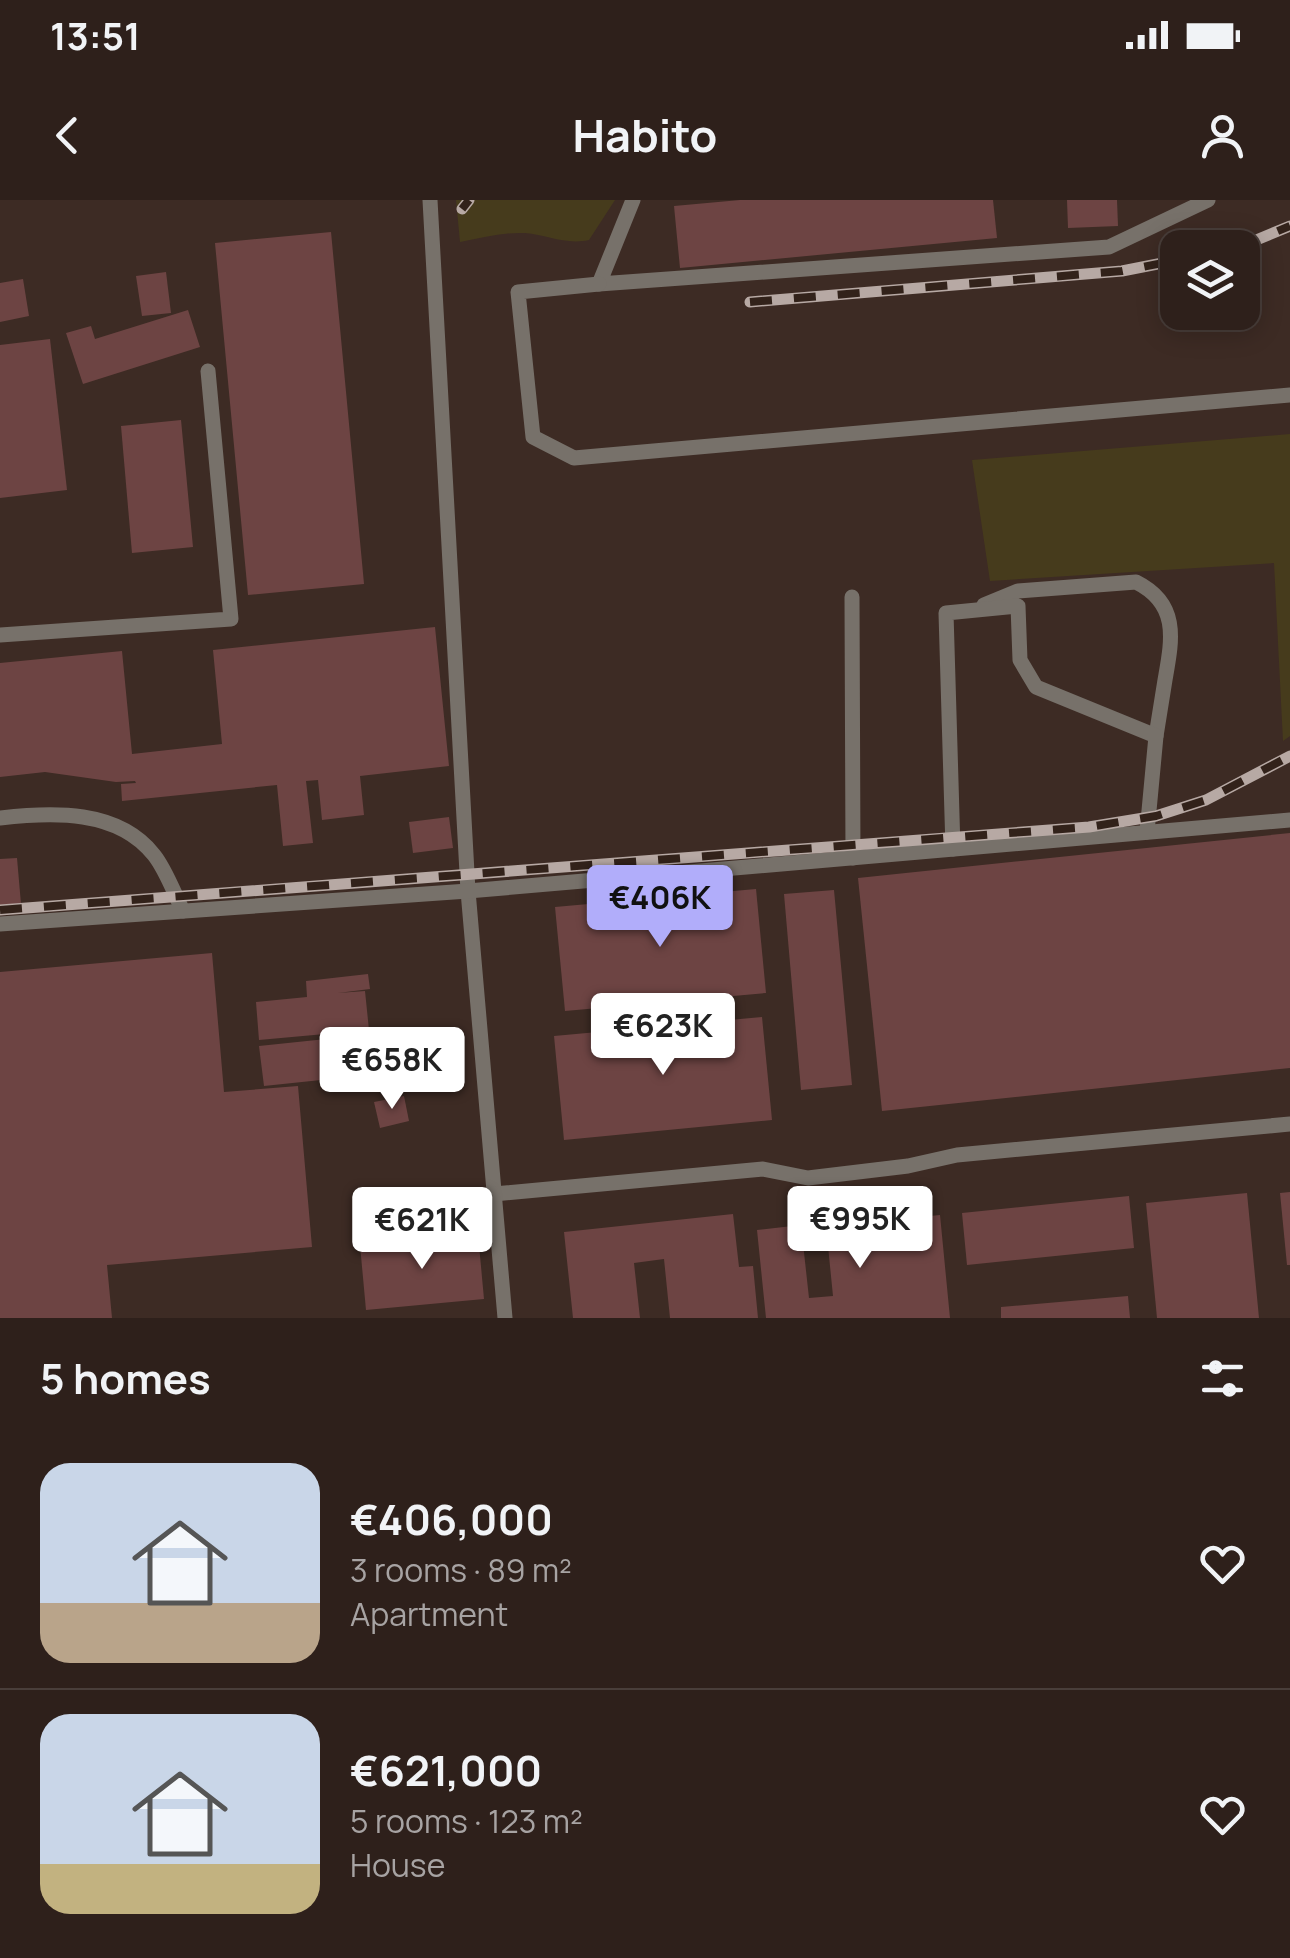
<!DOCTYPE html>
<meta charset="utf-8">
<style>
:root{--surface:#2e201b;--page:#362824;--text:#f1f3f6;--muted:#a7a3a3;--line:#493e3a;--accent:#b1adfa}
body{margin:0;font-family:Manrope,sans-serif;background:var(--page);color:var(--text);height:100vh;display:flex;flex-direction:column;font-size:38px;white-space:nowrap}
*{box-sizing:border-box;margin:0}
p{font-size:32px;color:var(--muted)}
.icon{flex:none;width:55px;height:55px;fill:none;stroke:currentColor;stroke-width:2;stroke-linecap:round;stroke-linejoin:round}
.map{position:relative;height:1118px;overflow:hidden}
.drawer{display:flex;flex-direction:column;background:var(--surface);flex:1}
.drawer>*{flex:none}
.fabs{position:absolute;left:1160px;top:30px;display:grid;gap:20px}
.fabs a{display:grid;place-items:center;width:100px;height:100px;border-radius:20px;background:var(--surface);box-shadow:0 5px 25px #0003,0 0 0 2px var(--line);font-size:50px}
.price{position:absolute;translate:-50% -85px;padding:0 22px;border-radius:10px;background:#fff;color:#222;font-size:32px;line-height:65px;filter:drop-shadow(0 2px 5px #0008)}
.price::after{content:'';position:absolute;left:50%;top:60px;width:30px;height:22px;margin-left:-15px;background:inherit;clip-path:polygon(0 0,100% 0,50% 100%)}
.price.current{background:var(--accent);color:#111}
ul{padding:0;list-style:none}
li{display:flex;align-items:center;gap:30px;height:250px;padding:0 40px}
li+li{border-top:2px solid var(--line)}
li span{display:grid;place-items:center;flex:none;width:280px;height:200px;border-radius:30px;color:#555}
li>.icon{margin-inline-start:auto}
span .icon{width:120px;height:120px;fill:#fffc;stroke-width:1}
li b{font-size:42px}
h2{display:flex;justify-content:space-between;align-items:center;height:120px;padding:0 40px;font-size:42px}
.status{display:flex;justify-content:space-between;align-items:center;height:70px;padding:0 50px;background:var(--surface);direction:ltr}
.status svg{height:28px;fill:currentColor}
header{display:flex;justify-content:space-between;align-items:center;height:130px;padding:0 40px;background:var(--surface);font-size:45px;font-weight:700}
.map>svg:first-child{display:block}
.green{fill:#463b1c}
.building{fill:#6d4443}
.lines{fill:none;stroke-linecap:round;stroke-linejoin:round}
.service{stroke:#77716a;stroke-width:15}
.rail-casing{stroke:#b7a9a4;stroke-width:11}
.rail{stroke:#32221a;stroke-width:8;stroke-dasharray:22;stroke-linecap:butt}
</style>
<div class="status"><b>13:51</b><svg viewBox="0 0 49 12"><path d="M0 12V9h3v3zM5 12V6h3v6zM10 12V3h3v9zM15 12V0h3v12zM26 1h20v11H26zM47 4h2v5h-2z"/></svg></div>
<header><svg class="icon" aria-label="back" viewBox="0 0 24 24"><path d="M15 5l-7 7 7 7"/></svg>Habito<svg class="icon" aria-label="person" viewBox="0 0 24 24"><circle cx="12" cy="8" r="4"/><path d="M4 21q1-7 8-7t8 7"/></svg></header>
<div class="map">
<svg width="1290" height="1118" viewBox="0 0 1290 1118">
<rect width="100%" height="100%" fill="#3d2b24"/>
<!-- green -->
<g class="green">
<path d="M456,0h159l-26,40c-23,5 -42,-5 -64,-7 -22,-1 -44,5 -65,9z"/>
<polygon points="1290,234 1290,536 1283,541 1274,363 990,381 972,260"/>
</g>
<!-- building -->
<g class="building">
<polygon points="740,0 993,0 997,38 680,68 674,6"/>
<polygon points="1067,0 1117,0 1118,26 1068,28"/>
<polygon points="331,32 364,384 248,395 215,43"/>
<polygon points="166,72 171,113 142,116 136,76"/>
<polygon points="23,79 29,116 0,122 0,83"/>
<polygon points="188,110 200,147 83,184 66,133 91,126 95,139"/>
<polygon points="50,139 67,290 0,298 0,145"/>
<polygon points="181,220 193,347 132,353 121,226"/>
<polygon points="435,427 449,566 360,576 364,615 322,620 318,580 306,581 313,643 283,646 277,585 122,601 121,584 136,583 135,581 116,582 45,572 0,577 0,463 122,451 132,554 222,544 213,450"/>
<polygon points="449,617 453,648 413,653 409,622"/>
<polygon points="1290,633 1290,868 882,911 858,678"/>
<polygon points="17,658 21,704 0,705 0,659"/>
<polygon points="756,689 766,793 565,811 555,707"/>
<polygon points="834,690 852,885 801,890 784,694"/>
<polygon points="212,753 224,892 298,886 312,1047 107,1065 112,1118 0,1118 0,772"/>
<polygon points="368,774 370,789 338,793 365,791 369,830 259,840 256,802 307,797 306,781"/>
<polygon points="762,817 772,920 564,940 554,836"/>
<polygon points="374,834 378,874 264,886 259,846"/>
<polygon points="404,896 409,921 380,928 374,902"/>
<polygon points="1290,992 1290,1065 1287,1065 1280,993"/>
<polygon points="1247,993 1259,1118 1157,1118 1146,1003"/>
<polygon points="1129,996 1134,1048 967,1065 962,1013"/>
<polygon points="733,1014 739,1067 753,1066 758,1118 670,1118 664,1059 634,1063 640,1118 573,1118 564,1032"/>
<polygon points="940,1015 950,1118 766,1118 757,1030 801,1025 809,1098 833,1096 826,1026"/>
<polygon points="478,1034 484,1099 366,1110 360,1045"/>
<polygon points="1128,1096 1130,1118 1001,1118 1001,1107"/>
</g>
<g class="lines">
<!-- service -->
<g class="service">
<polyline points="430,0 468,691 505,1118"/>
<polyline points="633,0 599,84 1109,47 1208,0"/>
<polyline points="599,84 518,92 533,237 574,258 1290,195"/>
<polyline points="852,397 853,658"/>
<path d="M984,405l34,-14 118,-9c44,22 36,58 29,98 -3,19 -6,38 -9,56"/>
<polyline points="0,435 231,419 208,171"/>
<path d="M0,618c52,-6 118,-9 154,37 12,15 20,38 29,56"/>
<polyline points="953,649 946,413 1018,406 1020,460 1036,487 1156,536 1147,632"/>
<polyline points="0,724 468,691 1290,620"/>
<polyline points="494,994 763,969 808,978 908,966 957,955 1290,924"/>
</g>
<defs>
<g id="rail">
<polyline points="462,9 469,0"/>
<polyline points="1237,48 1290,26"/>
<polyline points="750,102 1122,71 1178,60"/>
<polyline points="0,710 1089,627 1156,616 1206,600 1290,556"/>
</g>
</defs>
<!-- rail casing -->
<use href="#rail" class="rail-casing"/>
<!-- rail -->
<use href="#rail" class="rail"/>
</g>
</svg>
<div class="fabs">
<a><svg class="icon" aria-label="layers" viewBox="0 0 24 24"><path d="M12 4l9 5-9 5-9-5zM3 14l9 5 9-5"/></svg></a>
</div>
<b class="price current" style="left:660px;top:750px">€406K</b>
<b class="price" style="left:663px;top:878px">€623K</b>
<b class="price" style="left:392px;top:912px">€658K</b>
<b class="price" style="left:860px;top:1071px">€995K</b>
<b class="price" style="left:422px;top:1072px">€621K</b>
</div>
<section class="drawer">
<h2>5 homes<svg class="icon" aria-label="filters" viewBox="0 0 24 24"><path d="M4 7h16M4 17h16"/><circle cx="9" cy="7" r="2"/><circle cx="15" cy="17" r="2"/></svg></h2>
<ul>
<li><span style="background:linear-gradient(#c9d6e8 70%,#b9a48a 0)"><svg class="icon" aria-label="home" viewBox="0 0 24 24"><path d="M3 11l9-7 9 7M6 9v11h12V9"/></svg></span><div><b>€406,000</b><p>3 rooms · 89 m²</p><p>Apartment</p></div><svg class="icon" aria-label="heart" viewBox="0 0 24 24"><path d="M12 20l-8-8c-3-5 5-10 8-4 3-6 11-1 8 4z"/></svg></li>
<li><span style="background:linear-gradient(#c9d6e8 75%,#c2b280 0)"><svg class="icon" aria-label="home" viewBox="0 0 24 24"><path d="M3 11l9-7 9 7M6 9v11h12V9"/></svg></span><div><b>€621,000</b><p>5 rooms · 123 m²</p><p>House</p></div><svg class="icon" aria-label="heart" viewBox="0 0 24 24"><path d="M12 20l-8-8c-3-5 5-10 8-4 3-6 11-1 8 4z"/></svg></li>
</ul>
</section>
